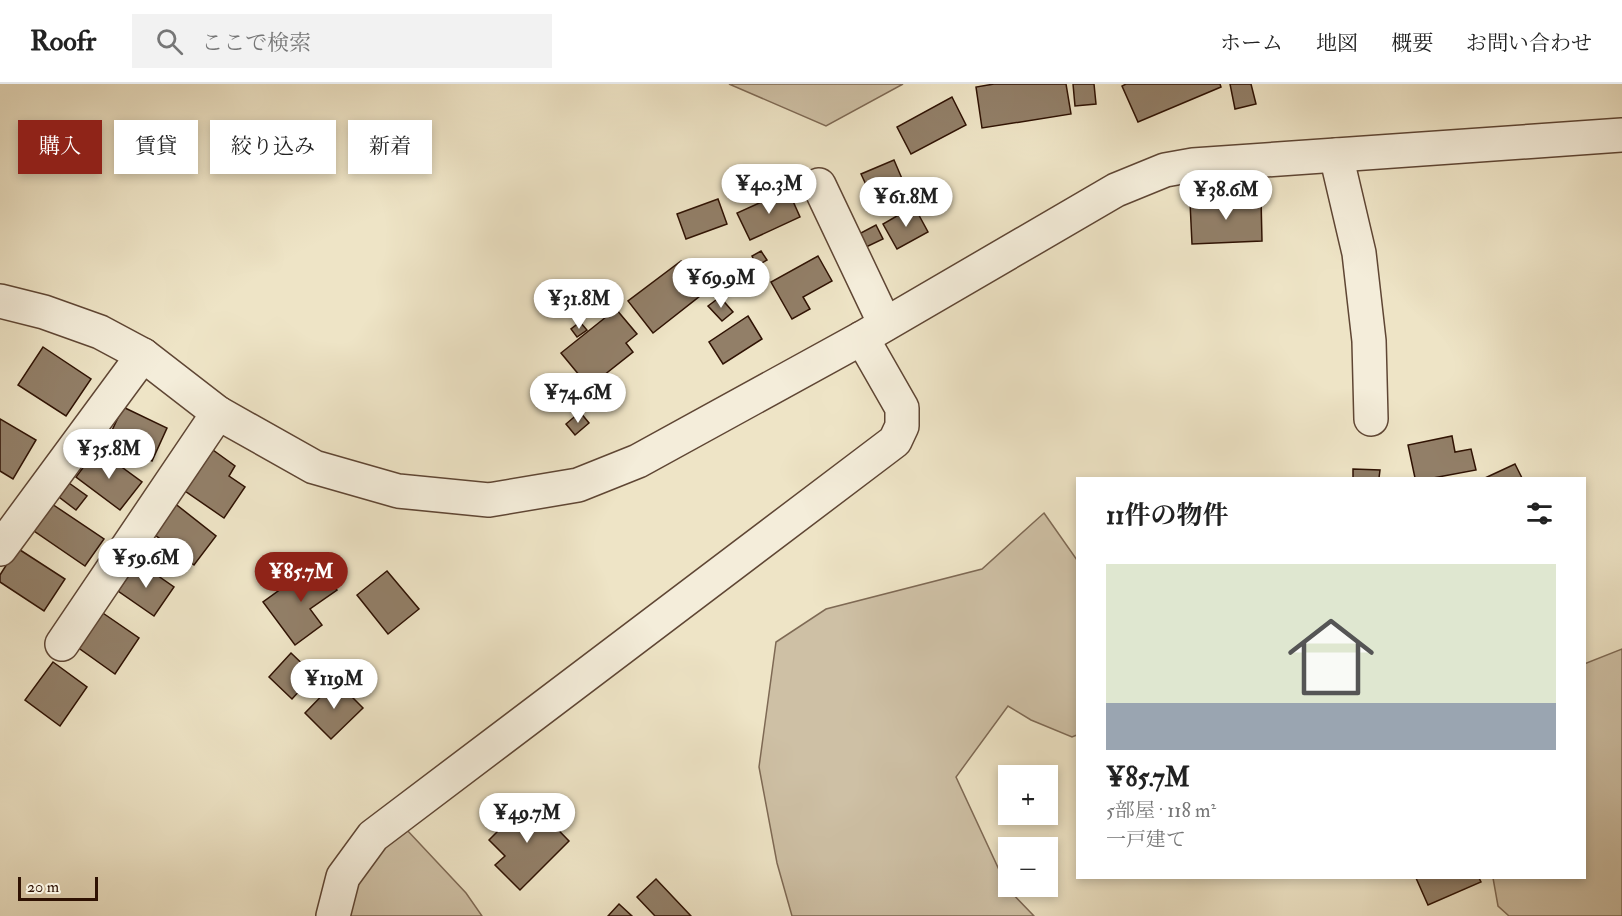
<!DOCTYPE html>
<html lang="ja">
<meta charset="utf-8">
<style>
:root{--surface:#fff;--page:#f2f2f2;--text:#222;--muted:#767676;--line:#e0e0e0;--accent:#8f2418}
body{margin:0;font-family:"IM FELL Double Pica","Noto Serif JP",serif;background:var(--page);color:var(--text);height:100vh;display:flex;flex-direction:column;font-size:22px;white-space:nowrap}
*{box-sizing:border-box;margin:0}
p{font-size:20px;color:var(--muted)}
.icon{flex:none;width:33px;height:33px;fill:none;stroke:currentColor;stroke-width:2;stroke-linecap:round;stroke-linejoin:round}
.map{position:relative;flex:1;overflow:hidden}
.side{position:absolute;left:1076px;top:393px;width:510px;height:402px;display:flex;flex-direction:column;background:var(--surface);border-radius:0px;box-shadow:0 3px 9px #0003}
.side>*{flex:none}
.banner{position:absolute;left:18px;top:36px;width:570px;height:54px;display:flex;gap:12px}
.buttons{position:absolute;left:998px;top:681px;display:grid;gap:12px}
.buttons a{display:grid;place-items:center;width:60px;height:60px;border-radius:0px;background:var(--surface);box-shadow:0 3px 9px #0003;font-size:30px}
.scale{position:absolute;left:18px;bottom:15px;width:80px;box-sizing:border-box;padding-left:6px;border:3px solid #2f1203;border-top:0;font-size:16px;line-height:21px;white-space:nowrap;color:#2f1203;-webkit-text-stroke:4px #f4edda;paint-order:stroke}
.price{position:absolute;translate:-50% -51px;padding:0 14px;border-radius:21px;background:#fff;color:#222;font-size:20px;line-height:39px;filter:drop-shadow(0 2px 3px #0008)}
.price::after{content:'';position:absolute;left:50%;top:36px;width:18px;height:14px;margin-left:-9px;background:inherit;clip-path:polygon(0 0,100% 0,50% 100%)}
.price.active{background:var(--accent);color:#fff}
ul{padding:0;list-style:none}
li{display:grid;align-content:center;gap:12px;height:318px;padding:0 30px}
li+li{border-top:2px solid var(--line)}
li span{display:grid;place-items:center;height:186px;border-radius:0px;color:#555}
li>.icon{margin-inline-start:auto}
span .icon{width:108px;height:108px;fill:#fffc;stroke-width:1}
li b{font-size:26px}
h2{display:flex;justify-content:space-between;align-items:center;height:72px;padding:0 30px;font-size:26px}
.pill{padding:0 21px;border-radius:0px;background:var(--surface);box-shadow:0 3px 9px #0003;font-size:21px;line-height:54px}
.pill.active{background:var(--accent);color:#fff}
header{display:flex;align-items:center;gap:36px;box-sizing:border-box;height:84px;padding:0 30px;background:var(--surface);border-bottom:2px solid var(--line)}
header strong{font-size:28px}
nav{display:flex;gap:33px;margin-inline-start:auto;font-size:21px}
.search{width:420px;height:54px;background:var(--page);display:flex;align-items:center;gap:15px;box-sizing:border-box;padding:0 21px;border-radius:0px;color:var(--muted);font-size:22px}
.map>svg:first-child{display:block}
.green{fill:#cec0a5;stroke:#7e6954;stroke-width:1.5}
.building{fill:#927f68;stroke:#2f1203;stroke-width:1.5}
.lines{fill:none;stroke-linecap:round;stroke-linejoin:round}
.minor-casing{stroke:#5f4634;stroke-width:36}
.minor{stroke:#f4edda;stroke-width:33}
</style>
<header>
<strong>Roofr</strong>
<div class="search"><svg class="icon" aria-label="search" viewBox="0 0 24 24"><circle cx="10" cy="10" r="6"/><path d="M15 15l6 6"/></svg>ここで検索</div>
<nav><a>ホーム</a><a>地図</a><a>概要</a><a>お問い合わせ</a></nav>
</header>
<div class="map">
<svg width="1622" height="832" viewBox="0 0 1622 832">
<rect width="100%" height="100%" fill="#eee4c6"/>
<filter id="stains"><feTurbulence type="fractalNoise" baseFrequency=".00333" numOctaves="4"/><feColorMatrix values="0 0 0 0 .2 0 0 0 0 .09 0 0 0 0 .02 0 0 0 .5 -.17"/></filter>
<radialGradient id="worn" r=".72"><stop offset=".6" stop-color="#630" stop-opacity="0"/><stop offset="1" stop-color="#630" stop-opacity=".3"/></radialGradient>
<!-- green -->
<g class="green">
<polygon points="729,0 903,0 826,42"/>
<polygon points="1044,429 1077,476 1077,651 1072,653 1031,636 1008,622 956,693 1008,805 1034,832 792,832 777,779 759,683 776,558 826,525 982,485"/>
<polygon points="1622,565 1622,832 1509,832 1498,822 1493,794 1584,794 1584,580"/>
<polygon points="406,745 466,809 482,832 346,832 363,784"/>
</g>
<!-- building -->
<g class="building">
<polygon points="994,0 1066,0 1071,30 982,44 976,3"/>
<polygon points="1073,0 1094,0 1096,20 1075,22"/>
<polygon points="1126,0 1220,0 1221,3 1138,38 1122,2"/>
<polygon points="1230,0 1251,0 1256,20 1235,25"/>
<polygon points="952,13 966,41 911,70 897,43"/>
<polygon points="894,76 906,104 874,118 861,90"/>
<polygon points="788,106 800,133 750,156 737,129"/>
<polygon points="1261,114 1262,157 1192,160 1190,118"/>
<polygon points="718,115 727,140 686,155 677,130"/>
<polygon points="914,122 928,148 897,165 883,140"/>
<polygon points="876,141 883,155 864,164 857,151"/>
<polygon points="761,167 767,176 757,182 752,172"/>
<polygon points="818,172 832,197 803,213 810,225 792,235 771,198"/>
<polygon points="681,177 705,208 653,249 628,217"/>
<polygon points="587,197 598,210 579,225 569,212"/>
<polygon points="720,213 733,228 722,237 708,222"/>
<polygon points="616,225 637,250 626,259 633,268 589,303 561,269"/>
<polygon points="748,232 762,255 723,280 709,258"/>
<polygon points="580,238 587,246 577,253 571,245"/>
<polygon points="43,263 91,295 66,332 18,301"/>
<polygon points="123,323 167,344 152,377 108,355"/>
<polygon points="580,328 589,339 575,351 566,340"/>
<polygon points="0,335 36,356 13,395 0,387"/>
<polygon points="1452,352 1455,368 1471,365 1476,386 1433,394 1415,394 1408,361"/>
<polygon points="97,365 142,398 120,426 76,393"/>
<polygon points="213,366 235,382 229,392 245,403 224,434 185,407"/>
<polygon points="1515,380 1522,394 1485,394"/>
<polygon points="1353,385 1380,386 1379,394 1353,394"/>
<polygon points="69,399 87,412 76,426 59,413"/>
<polygon points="173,418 216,452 194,481 150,447"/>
<polygon points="52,420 104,455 85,482 34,447"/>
<polygon points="17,464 65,495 44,527 0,498 0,491"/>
<polygon points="138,478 174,503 154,532 118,507"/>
<polygon points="317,479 337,506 310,525 322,541 295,561 263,518"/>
<polygon points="387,487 419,525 388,550 357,511"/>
<polygon points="97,525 139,554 115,590 73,560"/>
<polygon points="291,569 314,591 292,615 269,593"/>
<polygon points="53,578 87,603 60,642 25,616"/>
<polygon points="336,597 363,624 331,655 305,629"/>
<polygon points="529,716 569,757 520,806 495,781 505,772 489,756"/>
<polygon points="1416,794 1479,794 1481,798 1428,821"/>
<polygon points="656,795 691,832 655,832 637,813"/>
<polygon points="619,820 632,832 608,832"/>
</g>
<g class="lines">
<defs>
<g id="minor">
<polyline points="1336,71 1359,169 1369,257 1371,335"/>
<polyline points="819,101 885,240"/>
<polyline points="0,217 44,228 100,248 143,271 218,329 314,383 398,407 489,416 578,401 638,377 862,254 1116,106 1165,86 1193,81 1622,51"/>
<polyline points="0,465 143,271"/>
<polyline points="62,560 218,329"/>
<polyline points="333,832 343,793 373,752 895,357 902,342 902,324 862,254"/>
</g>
</defs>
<!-- minor casing -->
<use href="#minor" class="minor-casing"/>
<!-- minor -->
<use href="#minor" class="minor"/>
</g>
<rect width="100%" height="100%" filter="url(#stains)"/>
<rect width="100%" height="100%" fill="url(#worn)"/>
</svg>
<div class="buttons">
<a>+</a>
<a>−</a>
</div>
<div class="scale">20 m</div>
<b class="price" style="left:769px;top:131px">¥40.3M</b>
<b class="price" style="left:1226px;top:137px">¥38.6M</b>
<b class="price" style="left:906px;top:144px">¥61.8M</b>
<b class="price" style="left:721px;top:225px">¥69.9M</b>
<b class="price" style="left:579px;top:246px">¥31.8M</b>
<b class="price" style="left:578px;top:340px">¥74.6M</b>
<b class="price" style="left:109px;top:396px">¥35.8M</b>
<b class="price" style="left:146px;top:505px">¥59.6M</b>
<b class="price active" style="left:301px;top:519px">¥85.7M</b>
<b class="price" style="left:334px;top:626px">¥119M</b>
<b class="price" style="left:527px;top:760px">¥49.7M</b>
<div class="banner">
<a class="pill active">購入</a>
<a class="pill">賃貸</a>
<a class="pill">絞り込み</a>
<a class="pill">新着</a>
</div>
<section class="side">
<h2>11件の物件<svg class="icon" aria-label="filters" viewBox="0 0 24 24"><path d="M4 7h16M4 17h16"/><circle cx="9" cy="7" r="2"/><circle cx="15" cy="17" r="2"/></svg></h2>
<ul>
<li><span style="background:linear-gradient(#dfe7d0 75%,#9aa5b1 0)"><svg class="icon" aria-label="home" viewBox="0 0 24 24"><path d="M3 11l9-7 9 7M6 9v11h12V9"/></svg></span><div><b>¥85.7M</b><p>5部屋 · 118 m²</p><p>一戸建て</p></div></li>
</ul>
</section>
</div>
